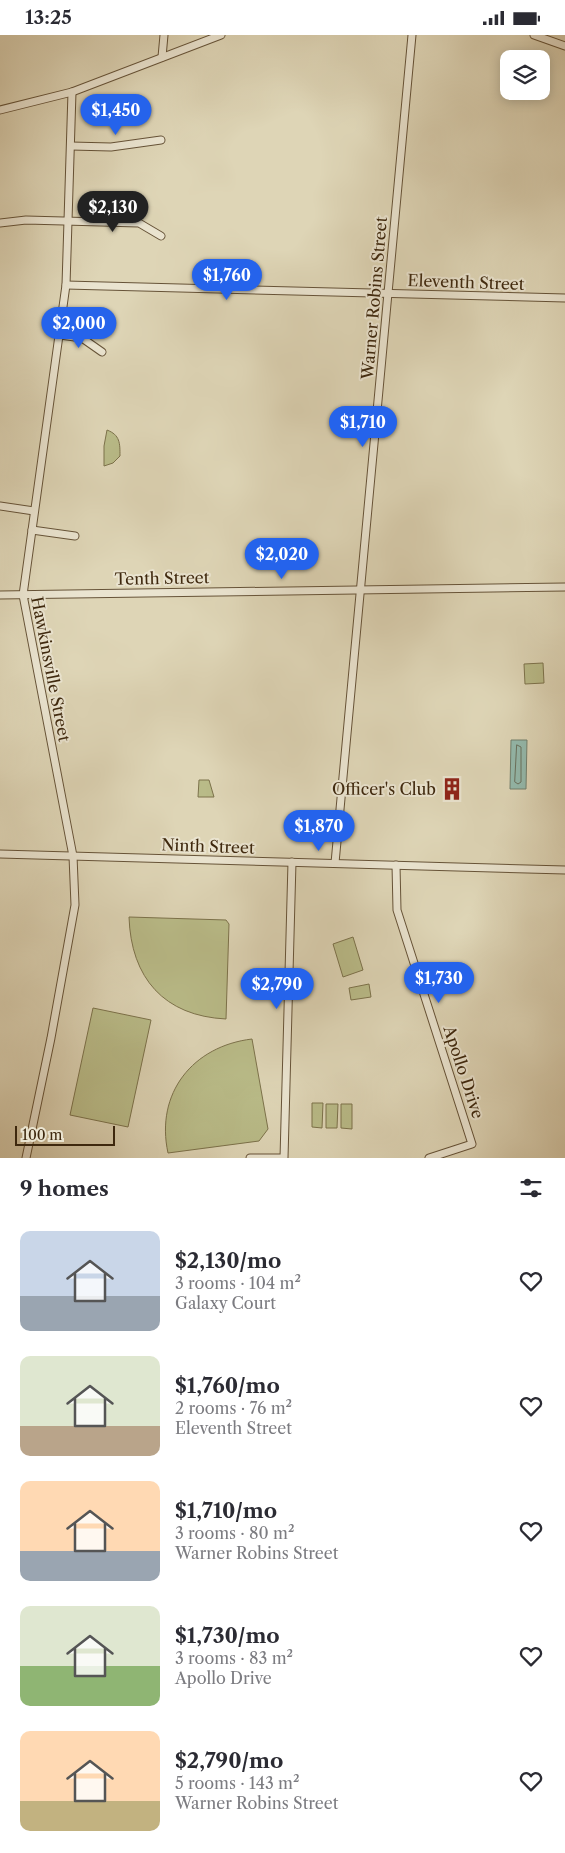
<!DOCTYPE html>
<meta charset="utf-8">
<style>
:root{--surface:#fff;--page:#f2f2f3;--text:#2b2b33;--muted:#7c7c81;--accent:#2563eb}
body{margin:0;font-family:"Libre Caslon Text",serif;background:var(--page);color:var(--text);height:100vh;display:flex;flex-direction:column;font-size:19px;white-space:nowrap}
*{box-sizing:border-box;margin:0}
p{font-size:16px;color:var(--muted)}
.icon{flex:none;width:28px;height:28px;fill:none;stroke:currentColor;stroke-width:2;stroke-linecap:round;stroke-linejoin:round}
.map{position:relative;height:1123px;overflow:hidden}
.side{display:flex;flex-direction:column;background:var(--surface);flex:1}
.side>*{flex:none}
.controls{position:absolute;left:500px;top:15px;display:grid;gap:10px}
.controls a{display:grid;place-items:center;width:50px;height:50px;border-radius:10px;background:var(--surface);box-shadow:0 2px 12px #0003;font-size:25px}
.scale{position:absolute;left:15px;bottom:12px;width:100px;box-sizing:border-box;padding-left:5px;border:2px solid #3e280e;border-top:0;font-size:14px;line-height:18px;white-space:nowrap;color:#3e280e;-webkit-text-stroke:4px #eae4d0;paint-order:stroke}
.price{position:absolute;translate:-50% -42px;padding:0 11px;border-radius:18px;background:var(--accent);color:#fff;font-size:16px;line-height:32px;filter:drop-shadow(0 1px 2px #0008)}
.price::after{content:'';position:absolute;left:50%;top:30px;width:15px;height:11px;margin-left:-8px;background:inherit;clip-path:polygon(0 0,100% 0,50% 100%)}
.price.selected{background:#222;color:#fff}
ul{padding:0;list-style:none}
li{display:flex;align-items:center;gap:15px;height:125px;padding:0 20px}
li span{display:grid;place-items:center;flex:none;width:140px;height:100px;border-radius:10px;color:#555}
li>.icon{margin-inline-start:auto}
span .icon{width:60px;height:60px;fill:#fffc;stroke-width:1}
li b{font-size:21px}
h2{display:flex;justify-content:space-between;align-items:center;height:60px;padding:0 20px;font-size:21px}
.status{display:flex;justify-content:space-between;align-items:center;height:35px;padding:0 25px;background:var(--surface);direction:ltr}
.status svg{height:14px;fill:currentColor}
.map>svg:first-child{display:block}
.green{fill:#b9bb88;stroke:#7c724b}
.water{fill:#93b9ac;stroke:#717f6d}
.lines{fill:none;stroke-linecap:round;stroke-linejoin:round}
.shore{stroke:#68705d;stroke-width:1}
.minor-casing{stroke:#665338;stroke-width:9}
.minor{stroke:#eae4d0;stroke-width:7}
.labels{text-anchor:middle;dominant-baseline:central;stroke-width:4;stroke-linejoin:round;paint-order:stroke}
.street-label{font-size:16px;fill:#3e280e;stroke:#eae4d0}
.poi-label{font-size:16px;fill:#3e280e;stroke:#eae4d0;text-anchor:end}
</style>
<div class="status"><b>13:25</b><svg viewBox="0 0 49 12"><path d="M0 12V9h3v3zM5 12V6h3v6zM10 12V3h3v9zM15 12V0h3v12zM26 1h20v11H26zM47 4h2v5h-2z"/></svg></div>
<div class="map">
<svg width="565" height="1123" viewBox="0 0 565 1123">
<rect width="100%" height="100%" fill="#ded5b6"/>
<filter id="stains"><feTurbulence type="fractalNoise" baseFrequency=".004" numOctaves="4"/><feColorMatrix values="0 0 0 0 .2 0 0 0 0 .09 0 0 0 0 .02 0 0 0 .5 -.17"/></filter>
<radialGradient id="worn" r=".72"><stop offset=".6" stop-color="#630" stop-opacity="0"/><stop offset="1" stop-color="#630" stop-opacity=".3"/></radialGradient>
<!-- green -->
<g class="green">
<path d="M107,395c13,5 13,13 13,26l-7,7 -9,3v-20z"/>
<polygon points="543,628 544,648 525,649 524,629"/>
<polygon points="199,745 209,745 214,762 198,762"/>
<path d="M129,882l97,3 3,4 -3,95c-62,-3 -95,-41 -97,-102z"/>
<polygon points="353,902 363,935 343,942 333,909"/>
<polygon points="369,949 371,962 351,965 349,953"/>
<polygon points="93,973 151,985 128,1092 70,1080"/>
<path d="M252,1004l16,90 -9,12 -91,12c-13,-60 25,-107 84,-114z"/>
<polygon points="312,1068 323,1068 322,1093 312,1092"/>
<polygon points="326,1069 338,1069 337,1093 326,1093"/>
<polygon points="341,1069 352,1069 352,1094 341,1093"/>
</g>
<!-- water -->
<polygon class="water" points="511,705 527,705 526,754 510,754"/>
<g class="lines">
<!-- shore -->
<polygon class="shore" points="517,710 521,712 521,747 518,749 515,747"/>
<defs>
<g id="minor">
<polyline points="534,0 565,11"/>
<polyline points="162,22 164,0"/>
<polyline points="0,75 72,57 221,0"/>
<polyline points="71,111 111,112 161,105"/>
<polyline points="0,188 26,185 139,188 161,201"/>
<polyline points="66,250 565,263"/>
<polyline points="60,300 82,303 102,317"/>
<polyline points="0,471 34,476"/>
<polyline points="32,495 75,501"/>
<polyline points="0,560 565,552"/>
<polyline points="0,819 565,835"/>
<polyline points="335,828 412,0"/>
<polyline points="396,830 397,875 472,1109 429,1123"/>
<polyline points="26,1123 51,1003 75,870 73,821 23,560 66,250 72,57"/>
<polyline points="250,1123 284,1123 292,827"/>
</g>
</defs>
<!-- minor casing -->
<use href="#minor" class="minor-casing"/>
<!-- minor -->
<use href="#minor" class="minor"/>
</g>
<!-- icons -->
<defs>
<symbol id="building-bare" viewBox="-9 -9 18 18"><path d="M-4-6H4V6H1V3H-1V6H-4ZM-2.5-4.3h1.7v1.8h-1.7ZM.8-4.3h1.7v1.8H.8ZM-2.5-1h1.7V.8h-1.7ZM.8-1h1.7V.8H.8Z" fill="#8f2418" stroke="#eae4d0" stroke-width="2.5" paint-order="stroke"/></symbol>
</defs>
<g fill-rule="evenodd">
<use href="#building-bare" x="436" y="738" width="32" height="32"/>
</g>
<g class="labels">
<!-- street labels -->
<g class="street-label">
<text transform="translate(466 247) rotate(2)">Eleventh Street</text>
<text transform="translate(374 263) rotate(-85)">Warner Robins Street</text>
<text transform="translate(162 543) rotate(-1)">Tenth Street</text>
<text transform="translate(51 634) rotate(79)">Hawkinsville Street</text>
<text transform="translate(208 811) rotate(2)">Ninth Street</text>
<text transform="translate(464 1037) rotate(72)">Apollo Drive</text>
</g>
<!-- poi labels -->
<g class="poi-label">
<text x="436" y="754">Officer's Club</text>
</g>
</g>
<rect width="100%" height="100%" filter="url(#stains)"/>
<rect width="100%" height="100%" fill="url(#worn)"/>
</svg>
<div class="controls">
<a><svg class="icon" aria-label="layers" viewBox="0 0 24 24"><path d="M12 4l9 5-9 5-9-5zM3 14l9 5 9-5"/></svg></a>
</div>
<div class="scale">100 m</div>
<b class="price" style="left:116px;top:101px">$1,450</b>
<b class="price selected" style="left:113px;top:198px">$2,130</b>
<b class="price" style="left:227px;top:266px">$1,760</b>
<b class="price" style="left:79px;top:314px">$2,000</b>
<b class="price" style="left:363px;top:413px">$1,710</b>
<b class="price" style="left:282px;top:545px">$2,020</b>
<b class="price" style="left:319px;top:817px">$1,870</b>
<b class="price" style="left:439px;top:969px">$1,730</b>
<b class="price" style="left:277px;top:975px">$2,790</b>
</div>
<section class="side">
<h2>9 homes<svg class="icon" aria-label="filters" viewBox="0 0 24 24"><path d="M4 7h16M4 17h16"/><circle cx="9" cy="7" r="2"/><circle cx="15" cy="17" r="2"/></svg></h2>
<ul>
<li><span style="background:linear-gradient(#c9d6e8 65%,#9aa5b1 0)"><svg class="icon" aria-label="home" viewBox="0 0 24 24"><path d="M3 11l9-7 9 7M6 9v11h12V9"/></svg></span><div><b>$2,130/mo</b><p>3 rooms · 104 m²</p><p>Galaxy Court</p></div><svg class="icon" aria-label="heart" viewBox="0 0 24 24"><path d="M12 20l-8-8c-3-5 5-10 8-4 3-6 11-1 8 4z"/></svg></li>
<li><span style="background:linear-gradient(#dfe7d0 70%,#b9a48a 0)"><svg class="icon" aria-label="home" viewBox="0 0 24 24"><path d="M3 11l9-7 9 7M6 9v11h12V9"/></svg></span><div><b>$1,760/mo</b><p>2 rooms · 76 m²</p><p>Eleventh Street</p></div><svg class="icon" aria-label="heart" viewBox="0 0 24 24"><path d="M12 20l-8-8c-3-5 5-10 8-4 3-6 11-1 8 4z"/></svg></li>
<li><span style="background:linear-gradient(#ffd9b3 70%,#9aa5b1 0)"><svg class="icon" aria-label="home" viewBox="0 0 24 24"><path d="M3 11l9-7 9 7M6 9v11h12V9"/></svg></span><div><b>$1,710/mo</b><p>3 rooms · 80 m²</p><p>Warner Robins Street</p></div><svg class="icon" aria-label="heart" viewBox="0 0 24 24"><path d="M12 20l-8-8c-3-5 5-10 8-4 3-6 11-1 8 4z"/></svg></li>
<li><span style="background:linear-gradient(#dfe7d0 60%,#8fb573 0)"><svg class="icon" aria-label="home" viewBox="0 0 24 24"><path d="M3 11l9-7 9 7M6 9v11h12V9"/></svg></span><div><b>$1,730/mo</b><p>3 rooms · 83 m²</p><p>Apollo Drive</p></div><svg class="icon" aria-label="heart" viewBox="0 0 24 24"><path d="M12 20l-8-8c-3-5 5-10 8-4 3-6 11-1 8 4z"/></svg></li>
<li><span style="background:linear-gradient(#ffd9b3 70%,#c2b280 0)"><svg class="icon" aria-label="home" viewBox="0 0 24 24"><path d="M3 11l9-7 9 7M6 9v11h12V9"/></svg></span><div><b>$2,790/mo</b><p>5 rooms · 143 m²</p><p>Warner Robins Street</p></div><svg class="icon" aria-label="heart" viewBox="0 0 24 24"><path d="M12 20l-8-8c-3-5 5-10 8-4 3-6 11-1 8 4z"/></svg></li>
</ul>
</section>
